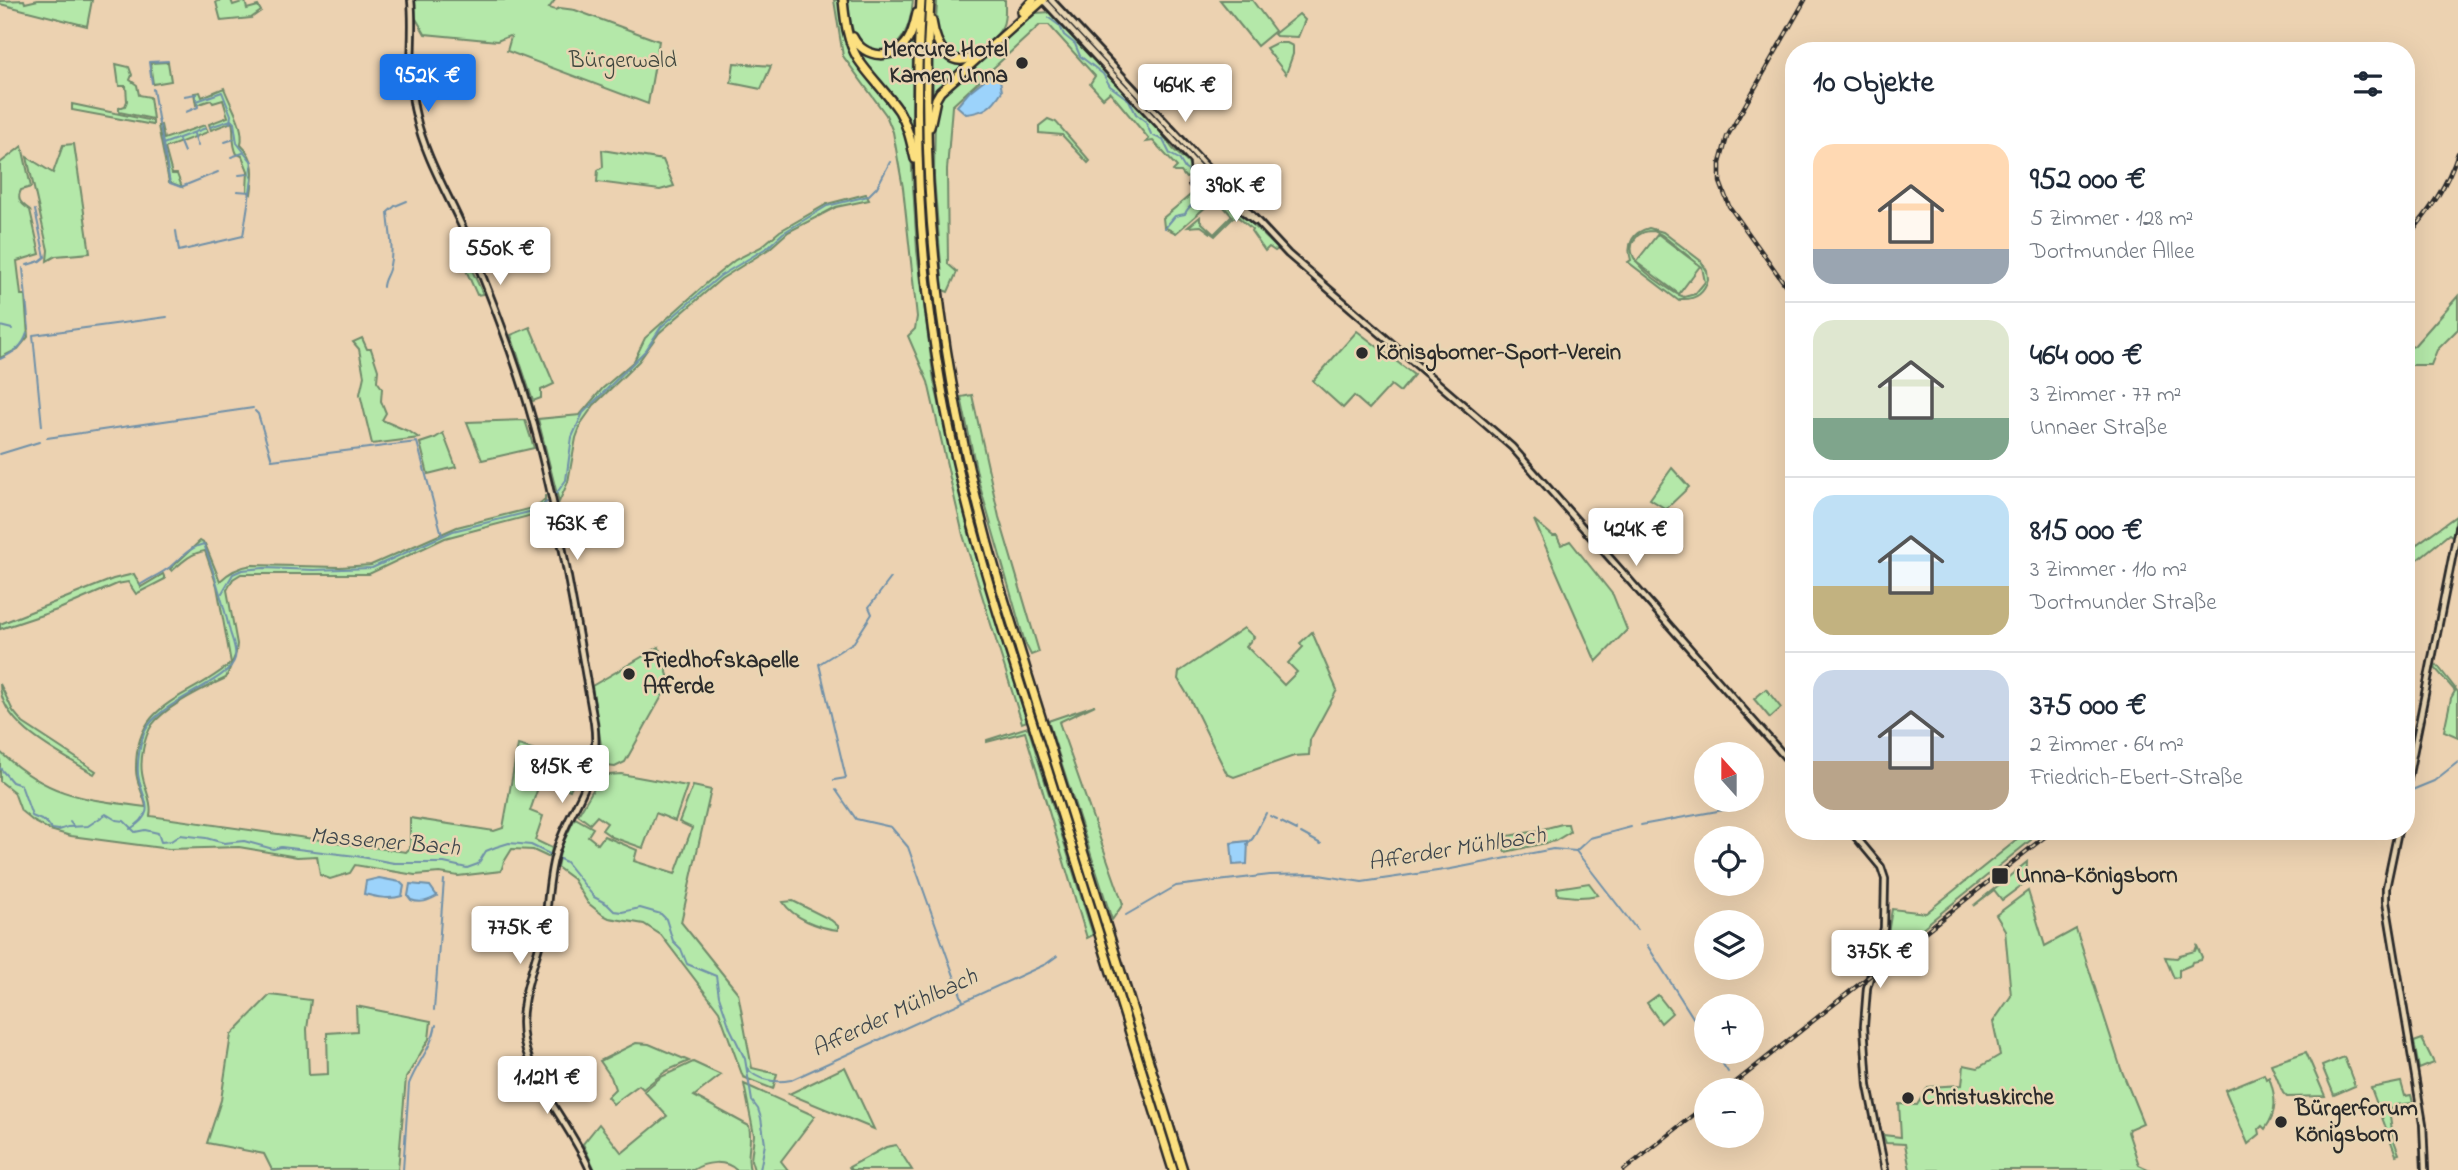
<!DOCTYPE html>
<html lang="de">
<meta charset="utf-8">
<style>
:root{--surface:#fff;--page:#f2f2f3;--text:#1f2937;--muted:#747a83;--line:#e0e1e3;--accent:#1a73e8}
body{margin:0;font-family:"Indie Flower",sans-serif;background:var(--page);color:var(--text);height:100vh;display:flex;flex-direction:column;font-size:26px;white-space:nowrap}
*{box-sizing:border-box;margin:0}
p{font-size:23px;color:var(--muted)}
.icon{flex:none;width:38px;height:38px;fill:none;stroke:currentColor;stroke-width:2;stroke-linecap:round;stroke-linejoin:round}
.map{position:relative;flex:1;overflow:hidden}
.sheet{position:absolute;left:1785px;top:42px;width:630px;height:798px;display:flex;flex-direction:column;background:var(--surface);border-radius:28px;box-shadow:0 7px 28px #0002}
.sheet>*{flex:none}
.needle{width:46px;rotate:339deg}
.tools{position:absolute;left:1694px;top:742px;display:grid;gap:14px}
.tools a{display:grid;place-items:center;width:70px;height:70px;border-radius:50%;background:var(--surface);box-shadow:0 7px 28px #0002;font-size:35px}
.price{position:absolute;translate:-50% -60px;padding:0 16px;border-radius:7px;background:#fff;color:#222;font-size:23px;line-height:46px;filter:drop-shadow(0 2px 4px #0008)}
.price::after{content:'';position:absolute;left:50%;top:42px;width:21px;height:16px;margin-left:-10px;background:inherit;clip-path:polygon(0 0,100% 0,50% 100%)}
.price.selected{background:var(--accent);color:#fff}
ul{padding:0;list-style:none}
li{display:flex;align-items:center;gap:21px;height:175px;padding:0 28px}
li+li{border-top:2px solid var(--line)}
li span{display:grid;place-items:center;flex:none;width:196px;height:140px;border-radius:21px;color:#555}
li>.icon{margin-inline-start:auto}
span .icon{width:84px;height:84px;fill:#fffc;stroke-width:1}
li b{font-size:30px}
h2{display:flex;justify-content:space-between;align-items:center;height:84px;padding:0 28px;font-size:30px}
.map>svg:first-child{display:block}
.green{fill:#b4e8a9;stroke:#708a6a;stroke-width:2;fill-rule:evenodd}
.water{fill:#9cd3fb;stroke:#6f90a8;stroke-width:2}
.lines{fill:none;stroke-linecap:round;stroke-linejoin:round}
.stream{stroke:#6f90a8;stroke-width:2}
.secondary-casing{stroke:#2b2b2b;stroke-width:10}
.highway-casing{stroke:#2b2b2b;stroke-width:12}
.secondary{stroke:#e8d5b3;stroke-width:4.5}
.highway{stroke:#fce080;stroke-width:7}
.rail-casing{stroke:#2b2b2b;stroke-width:4.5}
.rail{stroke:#e8d5b3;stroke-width:2;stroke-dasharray:5;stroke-linecap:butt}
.poi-dot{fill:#2b2b2b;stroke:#e8d5b3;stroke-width:2.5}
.labels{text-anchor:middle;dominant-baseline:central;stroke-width:5;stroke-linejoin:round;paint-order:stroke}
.poi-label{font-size:23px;font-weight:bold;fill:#2b2b2b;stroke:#e8d5b3;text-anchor:start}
.park-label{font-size:23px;fill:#40473e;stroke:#e8d5b3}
.water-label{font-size:24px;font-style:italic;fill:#3c444a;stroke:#e8d5b3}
</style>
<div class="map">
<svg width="2458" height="1170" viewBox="0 0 2458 1170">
<rect width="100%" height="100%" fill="#ecd2b1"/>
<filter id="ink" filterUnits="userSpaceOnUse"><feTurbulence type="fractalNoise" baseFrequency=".0143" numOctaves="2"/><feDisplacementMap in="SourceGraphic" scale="14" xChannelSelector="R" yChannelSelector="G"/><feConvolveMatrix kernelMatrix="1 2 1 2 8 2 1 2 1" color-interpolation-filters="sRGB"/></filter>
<g filter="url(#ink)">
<!-- green -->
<g class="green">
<polygon points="24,0 25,3 38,0 92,0 87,26 0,4 0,1"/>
<polygon points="221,0 231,0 233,5 245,1 247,9 258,6 261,11 251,18 221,21 216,2"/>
<polygon points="413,0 555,0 549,8 555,10 560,8 575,10 659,41 648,104 507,51 511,37 509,36 497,41 425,34 415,17"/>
<polygon points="834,0 841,0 850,49 897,114 906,132 911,152 917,251 934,381 969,533 1027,721 1022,723 963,535 928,382 908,336 915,329 917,317 903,188 893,132 886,115 843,56"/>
<path d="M847,0h66c-2,22 -10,55 -39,50 -8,-1 -14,-5 -18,-12 -6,-11 -7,-25 -9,-38z"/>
<path d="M937,0h68c0,8 1,21 -3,27 -12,21 -53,48 -64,12 -4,-13 -1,-26 -1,-39z"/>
<polygon points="1220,0 1252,0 1275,31 1257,46"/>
<polygon points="1051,12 1149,116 1173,149 1188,163 1192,172 1191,176 1186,178 1181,172 1174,172 1173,171 1177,167 1153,141 1146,142 1149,139 1110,92 1103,98 1090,84 1095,76 1049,25 1040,25 952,106 947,170 948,264 957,272 948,292 943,290 934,177 935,111 942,96 1007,36 1035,13"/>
<polygon points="1299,14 1305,20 1298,37 1276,36 1274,34"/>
<path d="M913,36l-1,95h-2l-55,-82c4,1 7,3 10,5 20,9 34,-6 48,-18z"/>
<polygon points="932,41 942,54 973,60 933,103"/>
<polygon points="1276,43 1287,43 1293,46 1293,54 1286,74 1266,48"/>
<polygon points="168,62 171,81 153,84 150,63"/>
<polygon points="734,63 771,66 761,89 731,83"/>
<polygon points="116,64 129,67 132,75 130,80 137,85 139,95 150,97 153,119 119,112 119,108 125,106 127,101 126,86 119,86"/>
<path d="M224,88c7,19 21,38 17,57 15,14 13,29 10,49l-4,-3 1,-20 -6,-15 -5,-2c-6,-12 -2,-21 -5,-32l-21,8 -2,-6 19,-7 -5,-17 -10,3 -2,-3 -15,5 -2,-12 6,-1 2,5z"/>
<polygon points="72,104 153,121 153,125 72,110"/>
<polygon points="1048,119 1056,122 1090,161 1088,163 1062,135 1039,133 1039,126"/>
<polygon points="161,125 164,139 205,125 208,132 165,148 172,174 177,174 182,187 169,182 158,126"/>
<polygon points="74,144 90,253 56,256 47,261 48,250 27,157 53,173 63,145"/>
<path d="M22,146l9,41 -10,3c-5,10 1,14 9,20l10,44 -23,7 4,34h4l3,42 -10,12 -18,9v-195z"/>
<polygon points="602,150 663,160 674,186 660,190 597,182 598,170 603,167"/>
<polygon points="1206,182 1214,187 1278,249 1275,251 1269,247 1265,251 1251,231 1252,229 1238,217 1233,218 1215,236 1201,226 1188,227 1200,217 1200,221 1214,234 1232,216 1216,198 1176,233 1164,227 1163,218"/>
<polygon points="866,194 869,200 836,207 788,232 769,249 721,279 659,333 639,361 594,405 582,422 576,438 568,482 559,502 538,419 580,415 602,389 634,361 645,338 709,281 735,260 761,247 780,231 827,204"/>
<path d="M1649,228l14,4 38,29 6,10 1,9c-4,14 -13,20 -27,19l-2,2 -51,-39 3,-2c-5,-16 2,-28 18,-32zM1654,231l8,4 40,32 3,15 -10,12 -11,3 -7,-3c-15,-10 -58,-34 -42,-55 5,-7 11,-8 19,-8z"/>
<polygon points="1658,234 1700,266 1679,294 1636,262"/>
<polygon points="458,240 483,294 477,295 454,243"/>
<polygon points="2458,296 2458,329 2437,350 2431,365 2406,365 2406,348 2414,346"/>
<polygon points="530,327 554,384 541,390 541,398 533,401 511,335"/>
<polygon points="1357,331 1414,375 1400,392 1391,385 1369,409 1354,396 1343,408 1313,381"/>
<polygon points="362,338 367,349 371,349 378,370 377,381 382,388 381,401 386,413 382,420 410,432 419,438 372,444 360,394 364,376 359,349 353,342"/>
<polygon points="972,395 999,517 1039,652 1031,655 1025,643 979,483 961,397"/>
<polygon points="525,420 534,448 482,460 467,422"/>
<polygon points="443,433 456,467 428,474 420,443 435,438"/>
<polygon points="1672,468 1689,487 1666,509 1650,499"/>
<path d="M545,495v7l-5,11 -95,25 -76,36h-128l-8,5 -6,11 10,54 -1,9 -10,25c-20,9 -61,29 -74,47 -8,12 -12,35 -10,48 2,15 11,29 8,43l256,36 4,-4v-30l84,13 9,-3 15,-83 64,18 -12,27 -29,-11 -11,32 13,5 -8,24 17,8 -2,10 -17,-8 -21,-1 -8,13 -3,9 -43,5 -18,-3 -25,2 -60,-10 -5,8 -20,6 -10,-4 -3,-19 -20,1 -58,-10 -70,2 -98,-13 -21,-6 -17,-9 -12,-10 -7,-19 -14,-11v-29c49,45 83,47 146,55 -2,-13 -10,-24 -10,-37 -1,-71 52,-69 95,-107l-14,-77 -12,-35c-14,2 -23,11 -33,20l-2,-2 30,-28 5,3 15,37c9,-9 19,-14 32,-16l88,2 31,-2 86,-38 79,-20 9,-8z"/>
<polygon points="2456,516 2453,537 2449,534 2406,569 2406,552"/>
<polygon points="1534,520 1553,536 1557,536 1561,545 1570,541 1613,595 1627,630 1596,662"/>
<polygon points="134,574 141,587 163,574 165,579 136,594 128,582 117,584 57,610 0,629 0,624 113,579"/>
<polygon points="1244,628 1254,637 1246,646 1284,685 1297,672 1288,663 1303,647 1300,643 1312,632 1337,690 1310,740 1309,755 1294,756 1234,777 1227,774 1190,699 1178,679 1179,672"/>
<polygon points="659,647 670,682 625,762 615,767 598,765 601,745 592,686"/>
<polygon points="2437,665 2458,692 2458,737 2444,731 2451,698 2455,691 2435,668"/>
<path d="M0,684l13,27 10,12 73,48 -2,3c-31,-19 -94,-48 -94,-90z"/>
<polygon points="1766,689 1781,708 1770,718 1754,699"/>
<polygon points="1095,705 1059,722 1123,904 1112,920 1048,721"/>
<polygon points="1028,727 1093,935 1087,938 1025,732 987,742 987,740"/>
<polygon points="621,774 687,786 675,821 656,813 643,848 612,837 602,830 607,823 597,816 590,824 578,815 594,788 596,776"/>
<polygon points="693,786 711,790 681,922 738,993 752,1068 777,1074 773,1089 743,1077 719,1011 661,935 644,924 609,918 603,915 588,903 573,879 557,867 561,847 575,818 593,828 588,836 598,844 604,836 637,850 634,861 675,874 692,828 679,822"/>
<polygon points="1562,824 1568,824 1570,832 1555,841 1505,852 1499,838 1502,837 1531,832"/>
<polygon points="2028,831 2034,831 2031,840 1920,930 1878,969 1887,940 1892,909 1926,913"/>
<polygon points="2027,862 2026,882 2002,900 1994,890 1973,906"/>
<path d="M1589,883l9,12c-16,3 -25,2 -40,0l-1,-7z"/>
<polygon points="2028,891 2045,946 2076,929 2121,1069 2143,1123 2129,1129 2128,1132 2139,1165 2150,1170 1910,1170 1905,1144 1886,1143 1883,1135 1901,1137 1899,1104 1917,1105 1928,1087 1962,1085 1964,1065 1978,1068 2000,1055 1993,1022 2011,996 2005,930 1996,915"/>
<path d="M793,901l38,19 7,6v4c-19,-2 -45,-12 -55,-28z"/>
<polygon points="2197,946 2202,957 2201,960 2192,962 2191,965 2179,970 2179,977 2174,978 2165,957 2177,958 2180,955 2195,951"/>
<polygon points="270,995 311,1000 307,1029 309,1075 328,1074 327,1033 357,1031 356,1006 431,1021 429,1039 406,1078 398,1170 272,1170 264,1154 207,1143 221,1100 231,1035"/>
<polygon points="1658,995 1672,1013 1661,1023 1647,1003"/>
<polygon points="2422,1039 2434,1063 2419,1069 2414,1042"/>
<polygon points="636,1043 649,1044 689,1061 666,1071 643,1089 639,1085 613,1104 607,1097 615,1089 611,1077 600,1061"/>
<polygon points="2306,1052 2325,1096 2287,1097 2283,1093 2271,1064"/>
<polygon points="2344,1057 2355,1086 2334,1095 2322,1066"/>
<path d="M693,1062l28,13 -27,21 55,30c4,18 -4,28 1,44h-14c-11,-11 -31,-8 -43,0h-98l-12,-26 16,-20 23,29 45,-37 -23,-25 17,-14z"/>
<polygon points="845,1067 874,1129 789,1094"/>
<path d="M2264,1074l2,5 3,-2c7,20 9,34 -4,52l-3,-3 -3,3 1,5 -12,10 -23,-54z"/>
<polygon points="2401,1082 2405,1096 2411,1095 2413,1103 2396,1105 2389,1110 2393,1138 2399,1154 2396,1155 2371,1088"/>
<polygon points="744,1084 815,1116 781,1161 788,1170 754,1170 751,1160 754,1135"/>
<polygon points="896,1145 912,1170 851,1170 849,1167 886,1147"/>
</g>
<!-- water -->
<g class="water">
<path d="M993,73l6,1 3,17c-10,16 -17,21 -36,23l-9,-8 13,-15z"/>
<polygon points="1248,841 1247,864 1233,865 1231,843"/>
<path d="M379,878l21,4 4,4 -2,10c-13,4 -26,1 -38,-2l2,-13z"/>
<path d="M410,884l20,2 7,10c-9,5 -16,8 -26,4l-3,-4z"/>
</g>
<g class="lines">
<!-- stream -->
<g class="stream">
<polyline points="1049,18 1060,26 1064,35 1075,44 1080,56 1103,74 1110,86 1129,100 1136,114 1145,121"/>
<polyline points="152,83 149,62 168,61"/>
<polyline points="153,89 159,124"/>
<polyline points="184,96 196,94 196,99"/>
<polyline points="186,112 198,107 197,101 222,92 231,115 230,123"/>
<polyline points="1146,123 1151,134"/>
<polyline points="160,126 163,144 206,128"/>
<polyline points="194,134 198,146"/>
<polyline points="1154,136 1163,140 1170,154 1179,159 1185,169 1190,172"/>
<polyline points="179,140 184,152"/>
<polyline points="225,142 234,139"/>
<polyline points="163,144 170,183 181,187 218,172"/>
<polyline points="231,157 243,153"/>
<polyline points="239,175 248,174"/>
<polyline points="237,191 250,192"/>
<path d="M1165,228l10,-12 10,-2c4,-11 14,-11 19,-20l-1,-5"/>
<polyline points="176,231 179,251 243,236 252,179 250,174 252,162 237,143 234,123 231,120 210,127"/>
<polyline points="27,265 40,261 45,257 35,210"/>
<polyline points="23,268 29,329"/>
<path d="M383,287c0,-8 6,-13 7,-22 4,-17 -1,-35 -2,-53l7,-6 12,-5"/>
<polyline points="0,326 12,329"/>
<path d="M0,359c13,-6 23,-12 27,-26"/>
<polyline points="255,411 258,414 272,460 417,442 442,535"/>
<polyline points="42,426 33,335 167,317"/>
<polyline points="47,438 253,408"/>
<polyline points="0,454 39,442"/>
<polyline points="556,494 566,480 572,437 583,413 646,350 661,327 720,276 768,247 783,233 827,206 868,196 877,187 890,162"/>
<polyline points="222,593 233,574 242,570 264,568 314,570 372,568 453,531 537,510 547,502"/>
<polyline points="0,768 12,782 21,785 32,816 46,822 52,829 59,830 68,827 88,826 106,814 116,820 124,821 135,832 145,830 158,833 161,842 171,841 180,835 206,838 224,843 244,841 273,849 281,847 356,856 394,863 444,863 467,868 478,864 486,851 496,847 509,843 531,845 566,862 594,897 607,904 614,911 622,912 640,908 661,914 666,919 673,941 681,949 687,964 716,976 719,996 730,1028 745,1059 752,1101 758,1109 761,1118 765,1144 760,1170"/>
<polyline points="834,780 846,778 819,664 854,642 872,614 869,607 891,578"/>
<polyline points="836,790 856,819 891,827 908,847 963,1001"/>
<polyline points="2412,790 2434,781 2458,762"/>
<polyline points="1270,816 1277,819"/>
<polyline points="70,822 74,827"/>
<polyline points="1281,822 1297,830"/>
<polyline points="1641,825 1745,806"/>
<path d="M130,829c30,-18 11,-30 8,-55 -1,-13 2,-31 7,-43 15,-31 85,-49 90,-73 2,-8 -3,-19 -5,-26 -7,-31 -16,-59 -26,-88 -15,3 -23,14 -34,23 -9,7 -21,12 -30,18"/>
<polyline points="1301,833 1321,844"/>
<polyline points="1247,845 1253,838 1266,813"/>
<polyline points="1576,851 1590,838 1631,827"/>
<polyline points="1126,915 1176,886 1209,882 1270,875 1313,874 1362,882 1451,869 1553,849 1576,851 1637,930"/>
<polyline points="1647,945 1706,1038"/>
<polyline points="434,1010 444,880"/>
<polyline points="1715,1052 1728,1072"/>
<path d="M747,1068c10,13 29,15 44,12l255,-116 11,-8"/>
<path d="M403,1170l6,-86c8,-21 23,-37 27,-59"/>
</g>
<defs>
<g id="secondary">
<path d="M411,0c4,39 -5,78 5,116 9,41 32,78 49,117 21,52 42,104 59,158 33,107 50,221 70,331 8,56 -20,77 -37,126 -9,25 -8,53 -13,79 -8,38 -28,75 -20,115 9,44 48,85 66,128"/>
<polyline points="1043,0 1230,201 1255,221"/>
<polyline points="1051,0 1288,254 1512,447 1794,767"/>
<polyline points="1192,184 1194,176 1193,162"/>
<polyline points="2406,789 2458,528"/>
<polyline points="1851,831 1881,867 1885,879 1884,928 1867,988 1864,1026 1868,1086 1885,1170"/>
<polyline points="2398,831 2386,888 2386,902 2423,1124 2425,1170"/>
</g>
<g id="highway">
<path d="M843,0c2,20 4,41 15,59 12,18 29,34 41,52 9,15 12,31 16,48"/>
<path d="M921,0c-10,155 1,311 36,463 24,105 59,206 91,308 42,133 84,266 125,399"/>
<path d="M930,0c-13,198 13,393 69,583l184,587"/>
<polyline points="1022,12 1033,0"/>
<path d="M932,21c4,26 18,51 47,33"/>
<path d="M853,37c11,22 42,24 55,3 5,-8 7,-18 9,-27"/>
<polyline points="930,127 936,99 940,92 1043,0"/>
</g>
</defs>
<!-- secondary casing -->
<use href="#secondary" class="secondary-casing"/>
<!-- highway casing -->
<use href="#highway" class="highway-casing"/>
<!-- secondary -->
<use href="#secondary" class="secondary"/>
<!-- highway -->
<use href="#highway" class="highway"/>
<defs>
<g id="rail">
<path d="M2406,238c24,-26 41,-52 52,-85"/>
<polyline points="1794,297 1729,206 1720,182 1720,163 1727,137 1805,0"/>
<polyline points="1726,1090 2052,831"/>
<polyline points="1624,1170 1706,1105"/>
</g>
</defs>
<!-- rail casing -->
<use href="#rail" class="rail-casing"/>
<!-- rail -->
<use href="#rail" class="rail"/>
</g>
</g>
<!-- markers -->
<g class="poi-dot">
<circle cx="1022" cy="63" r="7"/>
<circle cx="1362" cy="353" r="7"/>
<circle cx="629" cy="674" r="7"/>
<rect x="1991" y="867" width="18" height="18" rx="3.5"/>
<circle cx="1908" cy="1098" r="7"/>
<circle cx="2281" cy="1122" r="7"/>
</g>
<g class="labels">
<!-- poi labels -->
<g class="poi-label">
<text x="1008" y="50" text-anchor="end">Mercure Hotel<tspan x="1008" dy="26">Kamen Unna</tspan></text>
<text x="1376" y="353">Könisgborner-Sport-Verein</text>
<text x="643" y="661">Friedhofskapelle<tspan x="643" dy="26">Afferde</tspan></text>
<text x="2016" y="876">Unna-Königsborn</text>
<text x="1922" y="1098">Christuskirche</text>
<text x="2295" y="1109">Bürgerforum<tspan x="2295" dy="26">Königsborn</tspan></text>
</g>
<!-- park labels -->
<g class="park-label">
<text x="623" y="61">Bürgerwald</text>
</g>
<!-- water labels -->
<g class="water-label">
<text transform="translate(385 843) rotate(5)">Massener Bach</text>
<text transform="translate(1457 850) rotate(-9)">Afferder Mühlbach</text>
<text transform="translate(895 1014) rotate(-25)">Afferder Mühlbach</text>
</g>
</g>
</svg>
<div class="tools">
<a><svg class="needle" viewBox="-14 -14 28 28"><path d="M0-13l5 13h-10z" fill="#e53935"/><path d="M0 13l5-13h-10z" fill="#747a83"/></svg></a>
<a><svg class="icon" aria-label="locate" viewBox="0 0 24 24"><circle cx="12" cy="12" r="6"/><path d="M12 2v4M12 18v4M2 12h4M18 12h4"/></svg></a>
<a><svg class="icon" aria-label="layers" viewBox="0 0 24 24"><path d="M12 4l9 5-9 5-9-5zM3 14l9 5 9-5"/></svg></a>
<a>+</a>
<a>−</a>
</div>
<b class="price selected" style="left:428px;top:114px">952K €</b>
<b class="price" style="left:1185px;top:124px">464K €</b>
<b class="price" style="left:1236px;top:224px">390K €</b>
<b class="price" style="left:500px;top:287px">550K €</b>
<b class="price" style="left:577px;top:562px">763K €</b>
<b class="price" style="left:1636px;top:568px">424K €</b>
<b class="price" style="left:562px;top:805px">815K €</b>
<b class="price" style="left:520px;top:966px">775K €</b>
<b class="price" style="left:1880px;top:990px">375K €</b>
<b class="price" style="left:547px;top:1116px">1.12M €</b>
<section class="sheet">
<h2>10 Objekte<svg class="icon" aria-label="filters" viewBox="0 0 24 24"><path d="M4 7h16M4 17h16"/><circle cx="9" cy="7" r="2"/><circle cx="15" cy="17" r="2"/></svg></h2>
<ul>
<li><span style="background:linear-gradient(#ffd9b3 75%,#9aa5b1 0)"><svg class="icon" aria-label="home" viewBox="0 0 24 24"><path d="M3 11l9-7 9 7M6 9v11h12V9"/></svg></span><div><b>952 000 €</b><p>5 Zimmer · 128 m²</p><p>Dortmunder Allee</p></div></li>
<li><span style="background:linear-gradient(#dfe7d0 70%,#7fa58c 0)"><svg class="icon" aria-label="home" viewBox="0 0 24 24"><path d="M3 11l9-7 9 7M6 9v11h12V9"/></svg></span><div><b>464 000 €</b><p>3 Zimmer · 77 m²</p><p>Unnaer Straße</p></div></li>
<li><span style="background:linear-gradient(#bfe0f5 65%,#c2b280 0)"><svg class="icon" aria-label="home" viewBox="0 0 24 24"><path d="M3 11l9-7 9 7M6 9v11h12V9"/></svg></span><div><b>815 000 €</b><p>3 Zimmer · 110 m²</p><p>Dortmunder Straße</p></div></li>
<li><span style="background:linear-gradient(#c9d6e8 65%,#b9a48a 0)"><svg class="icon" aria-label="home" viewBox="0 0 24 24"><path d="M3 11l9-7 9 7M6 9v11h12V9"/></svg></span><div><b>375 000 €</b><p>2 Zimmer · 64 m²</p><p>Friedrich-Ebert-Straße</p></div></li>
</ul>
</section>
</div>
